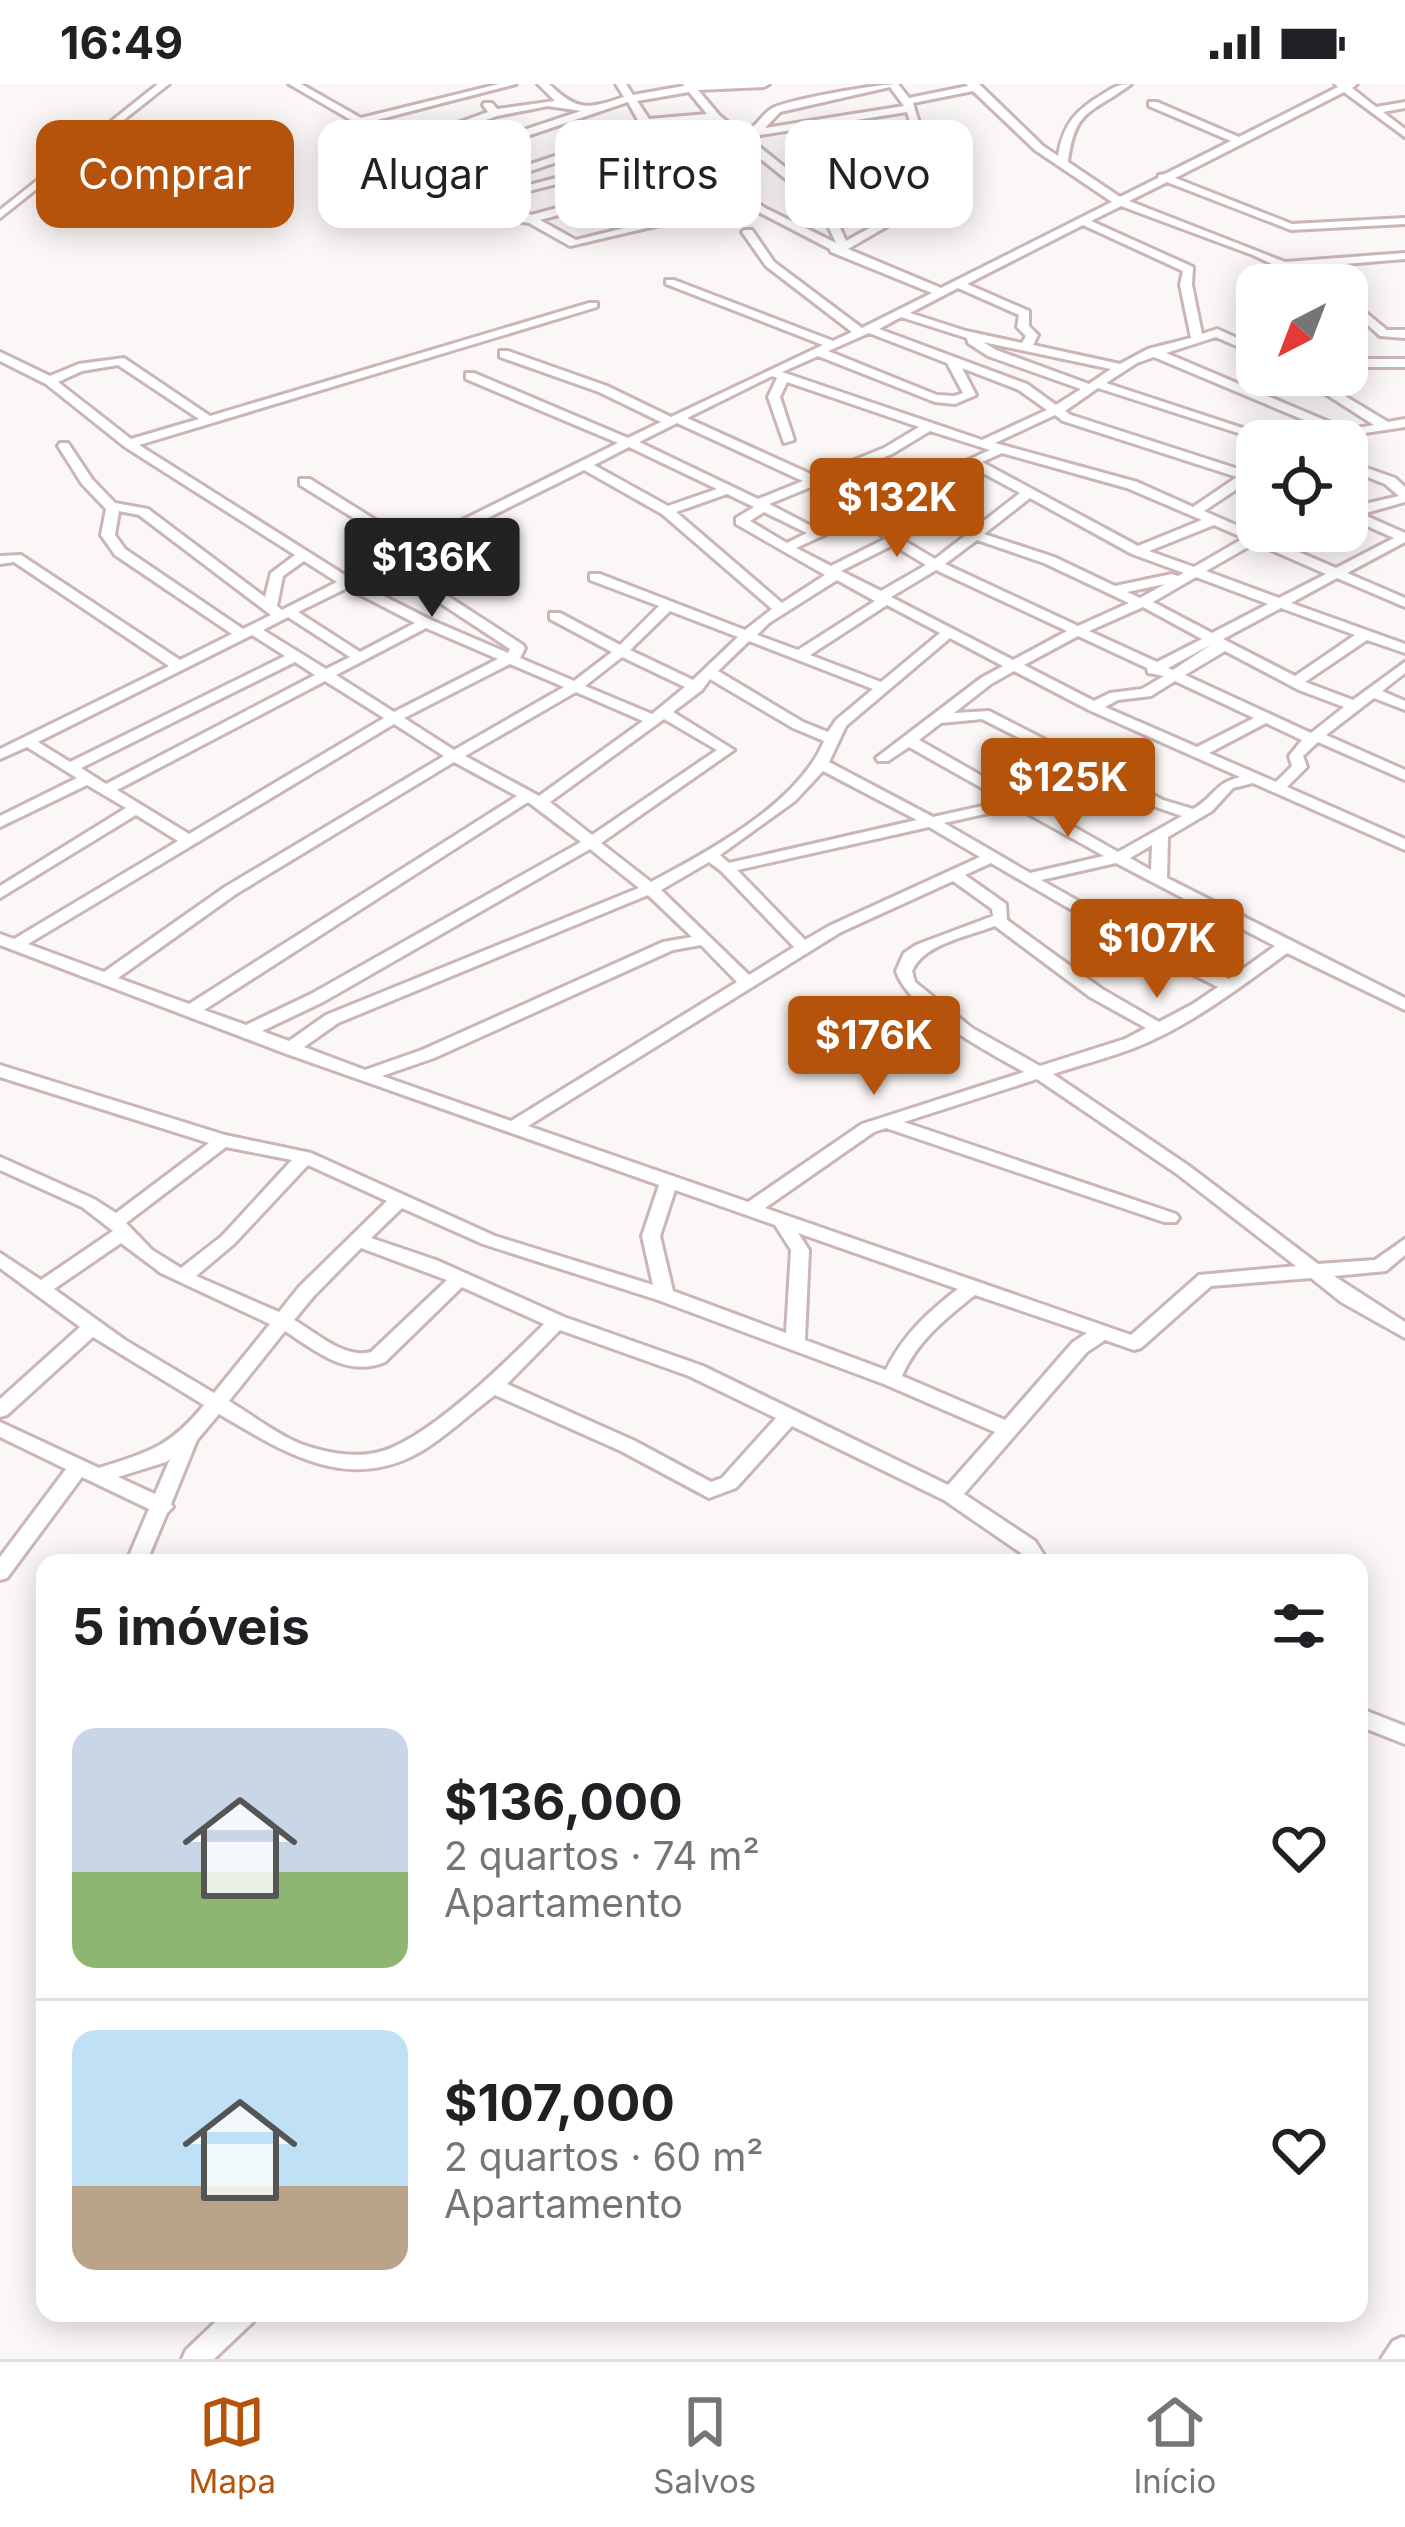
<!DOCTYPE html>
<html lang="pt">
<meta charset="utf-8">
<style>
:root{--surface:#fff;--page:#f2f2f2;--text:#202124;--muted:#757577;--line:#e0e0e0;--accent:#b45309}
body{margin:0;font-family:Inter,sans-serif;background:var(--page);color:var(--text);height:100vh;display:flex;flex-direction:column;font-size:45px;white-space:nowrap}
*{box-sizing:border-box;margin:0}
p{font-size:39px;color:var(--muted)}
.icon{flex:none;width:66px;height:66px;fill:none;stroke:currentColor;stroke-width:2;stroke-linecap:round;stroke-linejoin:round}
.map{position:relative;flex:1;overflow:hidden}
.drawer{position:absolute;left:36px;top:1470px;width:1332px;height:768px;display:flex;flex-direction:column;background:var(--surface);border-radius:24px;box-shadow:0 6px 30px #0003}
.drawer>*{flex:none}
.hud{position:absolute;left:36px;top:36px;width:1335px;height:108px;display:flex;gap:24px}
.needle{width:78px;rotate:222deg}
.tools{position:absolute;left:1236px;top:180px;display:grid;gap:24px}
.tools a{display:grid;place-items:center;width:132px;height:132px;border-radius:24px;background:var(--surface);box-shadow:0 6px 30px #0003;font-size:60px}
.price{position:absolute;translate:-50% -102px;padding:0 27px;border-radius:12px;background:var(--accent);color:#fff;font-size:39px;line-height:78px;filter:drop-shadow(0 3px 6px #0008)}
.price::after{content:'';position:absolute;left:50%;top:72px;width:36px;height:27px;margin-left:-18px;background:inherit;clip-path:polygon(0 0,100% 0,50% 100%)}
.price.selected{background:#222;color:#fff}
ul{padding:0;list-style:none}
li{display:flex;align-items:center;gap:36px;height:300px;padding:0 36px}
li+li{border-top:3px solid var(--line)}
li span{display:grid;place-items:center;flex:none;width:336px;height:240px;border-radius:24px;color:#555}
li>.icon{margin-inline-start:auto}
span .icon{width:144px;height:144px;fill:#fffc;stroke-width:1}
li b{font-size:51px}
h2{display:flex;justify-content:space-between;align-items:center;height:144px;padding:0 36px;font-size:51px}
.chip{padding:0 42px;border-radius:24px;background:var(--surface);box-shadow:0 6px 30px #0003;font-size:42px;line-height:108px}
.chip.selected{background:var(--accent);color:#fff}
.status{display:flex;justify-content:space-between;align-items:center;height:84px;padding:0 60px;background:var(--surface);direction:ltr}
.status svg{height:33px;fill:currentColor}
.tabs{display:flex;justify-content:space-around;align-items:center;height:168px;border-top:3px solid var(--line);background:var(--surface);font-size:33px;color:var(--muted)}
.tabs a{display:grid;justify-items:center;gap:6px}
.tabs .selected{color:var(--accent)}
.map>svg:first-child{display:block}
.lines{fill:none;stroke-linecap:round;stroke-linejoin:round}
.minor-casing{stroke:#cbb5b7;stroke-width:6}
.minor{fill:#fff;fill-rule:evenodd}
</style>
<div class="status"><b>16:49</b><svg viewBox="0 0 49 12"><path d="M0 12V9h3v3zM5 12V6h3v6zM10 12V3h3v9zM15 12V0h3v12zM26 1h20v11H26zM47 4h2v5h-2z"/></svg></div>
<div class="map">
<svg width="1405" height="2275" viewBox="0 0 1405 2275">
<rect width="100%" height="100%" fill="#fcf7f7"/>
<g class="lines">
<defs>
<g id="minor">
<polygon points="158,0 169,0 0,134 0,126"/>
<path d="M289,0h12l60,34 138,-34h17l-147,38 65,38 11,-4 -13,-8 -5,-14 61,-22 -5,-7 1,-2h8l5,6 58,-8 -17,-17h11c29,28 39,25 75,13l-8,-13h10l7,11 51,-9 -1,-2h86l-5,3 -66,3 21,25 21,17c17,-3 18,-14 31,-23 14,-9 107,-25 127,-25l11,14 59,-12 -2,-2h13l64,62 15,10c5,-32 18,-46 45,-62 11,-7 16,-10 28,-10 -39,30 -56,23 -63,78l52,35 38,-19 1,-3 6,-1 66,-33 -82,-35v-4h8l82,35 99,-50 -3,-3h22l-5,4 24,19 29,-5v6l-22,4 22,17v8l-61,-45 -169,86 117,46 113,-6v6l-114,6 -124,-48 -38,19 156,61 120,-9v6l-108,9 34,17h-15l-63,-30 -132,-49 -30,15 102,46 -1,18 10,49 15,-5 40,18v8l-41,-18 -50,16 170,72v6l-16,10h-15l18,-13 -169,-71 -17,6 -31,20 176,58h-19l-165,-53 -33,23 6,4 186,60v8l-8,-2 -45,30 50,22 19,-2 -9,6 72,31 58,-30 -47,-21v-9l52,-12 -14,-12 -38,-15v-8l48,17 10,9v15l-43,12 43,19v9l-58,31 58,25v9l-68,-29 -46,25 114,41v9l-38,-13 -62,42 48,18 52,-38v11l-23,18 23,10v9l-31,-12 -48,37 79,35v10l-87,-38 -15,14 4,11 -20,20 118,52v11l-152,-67 -20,5 -21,23 -44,26 -1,41 238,120v12l-118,-57c-48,35 -97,73 -153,95 -26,10 -54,17 -81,26l136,92 129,98 57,-4 30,-21v16l-19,16 -52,5 71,46v16l-64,-36 -30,-24 -100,8 -70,62 -7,2 -29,-10 -18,12 -123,142 71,47 14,22h-21l-7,-10 -77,-53 -152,-74 -56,62 -27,10 -88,-47 -126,-56c-25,18 -49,42 -75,57 -73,42 -138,-1 -201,-38l-22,26 -26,64 2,3 -6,6 -21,50h-20l23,-54 -67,-32 -75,101 -7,2v-23l66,-88 -66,-32v-15l99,46c50,-16 71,-21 105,-63l-111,-68 -86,78 -7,2v-18l80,-72 -80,-59v-15l41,27 72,-49 -31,-24 -82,-37v-13l94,42 22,14 93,-70 -209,-66v-12l225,70 86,18 184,83 158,49 -11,-49 17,-51 -375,-132 -284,-108v-11l14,5 164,-98 -42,-26 -136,83v-12l126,-78 -39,-23 -87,42v-11l77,-38 -50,-31 -27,12v-10l169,-83 -155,-104 -14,2v-8l21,-1 159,105 52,-26 -117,-79 -14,-20 5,-26 -24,-25 -24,-38 2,-3h8l24,36 23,24 33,6 117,88 6,-24 24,-18 -170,-108 -79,-63 -46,-23v-9l50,24 29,-12 45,-6 86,58 379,-113h8v4l-458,138 209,132 56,-28 -104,-64v-6h10l104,65 204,-101 -152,-64v-6h8l154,65 33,-16 -62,-30 -99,-35v-6h8l99,35 64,31 152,-72 -157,-61v-4h8l159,61 19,-9 -86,-66 -24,-34 2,-2h8l22,32 88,66 70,-35 -101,-41 -1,-3 -85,-44 -175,41 -41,-23 -7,-1 -1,-3zM890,3l14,19 -139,22 15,-16zM973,7l62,59 77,52 -171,86 -93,-39 69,-40 -9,-2 -62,34 -16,-35 103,-36 -20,-67zM689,8l18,22 -58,5 -12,-18zM628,18l12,22 4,2 -152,51 -30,-19zM548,22l33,5 -127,42 -14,-9 -3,-7 60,-21zM907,28l16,54 -97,34 -79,-63zM713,36l21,17 -41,23 -38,-36zM649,47l19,18 -174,45 -11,-7zM740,58l79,64 17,37 -71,-35 -65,-43zM673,70l22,17 -164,44 -29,-17zM452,77l30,19 -7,3 -33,-19zM701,92l36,24 -161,40 -36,-20zM1083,141l100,46 -3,14 11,53 -43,11 -28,15 -87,-19 5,-10 -9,-9v-15l-62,-27zM958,204l61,27 -2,12 9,9 -4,7 -56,-12 -56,-18zM901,233l66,21 1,5 20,13 93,33 -25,16 -29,-21 -148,-55zM869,249l78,30 16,30 -9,3 -17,-1 -109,-44zM983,258l128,27 -22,15 -93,-34zM818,272l117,46 20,2 21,-9 -14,-27 57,22 28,20 -65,30 -200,-68zM118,281l81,54 -68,20 -73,-57 24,-11zM772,292l5,2 -9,19 16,46 10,-3 -14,-43 7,-15 132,45 -35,21 -69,28 -128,-58zM1055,331l8,6 174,56 -44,30 -56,-25 -142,-39zM677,339l126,58 -45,18 -119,-57zM930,347l60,19 -173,79 -48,-25 123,-50zM629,363l88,42 -49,17 -74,-41zM1002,369l125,35 75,32 -64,26 -156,-84zM972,383l48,26 -85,66 -35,-21 -27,-25zM584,386l78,44 110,95 -27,21 -145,-56h-10v6l69,26 -39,39 -60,-32h-10v6l62,33 -38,29 -54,-23 5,-10 -2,-3 -126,-82zM727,410l27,13 -18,11v6l89,51 -43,28 -106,-91zM1030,414l102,56 52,19 -6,3 -6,-2 -57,12 -61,-29 -70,-23zM119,427l20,4 132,100 -28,14 -118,-80 -10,-14zM764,428l43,21 -20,10 -37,-22zM863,433l22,22 -54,27 -35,-18zM1214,441l30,13 -50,29 -45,-16zM977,456l67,23 85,40 -51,23 -133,-62zM1255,459l71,31 -47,24 -73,-27zM893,461l33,20 -45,26 -40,-20zM304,477l33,21 -55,28 -5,-4 6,-30zM387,484l123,81 -2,4 -77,-33 -73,-37zM936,486l131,61 -54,29 -122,-63zM1196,493l72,27 -56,29 -59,-31zM837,496l38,21 -77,49 -41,-15 12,-12zM1165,500l-25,14 -13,-6zM347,504l68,35 -55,29 -62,-40zM887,521l53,28 -59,49 -71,-27zM1143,523l59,32 -45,23 -68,-31zM1281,524l74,27 -60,41 -72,-37zM670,527l68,26 -45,43 -63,-30zM288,533l62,40 -24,12 -63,-39zM426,544l72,31 -104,53 -58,-37zM252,551l33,21 -215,106 -32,-20zM1078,552l69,32 1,5 16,3 -22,13 -32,4 -16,8 -70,-36zM950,554l53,28 -22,12 -105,80 2,3h10l21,-14 96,54 -72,16 -104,-55 17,-36zM749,557l124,48 -37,31 -8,12 -25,-10 -85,-51zM1212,560l-39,26 -5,-2zM1225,567l74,39 45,17 -33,26 -126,-58zM622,573l63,30 -33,27 -67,-28zM295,578l20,13 -209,109 -25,-16zM510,580l54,23 -110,63 -50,-32zM1014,587l75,39 151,67c-27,7 -25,20 -47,32l-30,-9 -174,-89 -35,2 37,-29zM710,595l83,49 31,13c-25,62 -116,111 -173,141l-50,-39 133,-93 -61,-38 29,-22zM325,597l59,37 -195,116 -72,-44zM1175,597l79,37 -57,29 -92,-40 13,-7 33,-4zM576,608l67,29 -104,75 -74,-40zM664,635l53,31 -125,85 -42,-33zM982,635l61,31 -54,30 -70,-40 22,-17zM1266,639l36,17 -13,16 3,10 -16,16 -67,-29zM394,640l50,32 -219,131 -121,85 -76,-28zM1054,672l19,9 -12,33 -26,7 -35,-19zM454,678l63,34 -328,208 -71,-26 118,-84zM823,687l94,49 -188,43 -9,-8 75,-54zM1086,688l67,34 29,10 -64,36 -72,-41 26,-7zM528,718l53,40 -270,152 -65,31 -42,-15zM1016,723l88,49 -74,17 -86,-50zM929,743l51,30 -151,69 -24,14 -68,-70zM1152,761l-1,25 -21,-12zM590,765l49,39 -313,127 -37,26 -27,-10 61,-29zM709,778l12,9 73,76 -45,28 -88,-85zM991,779l129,75 98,49 -25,17 -34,18 -57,-33 -95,-69 -1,-16 -41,-29zM1116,779l159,83 -46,33 -97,-48 -91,-51zM953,797l39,28 1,7 -77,29 -12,8 -8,18c12,39 92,81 128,101l-162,52 -114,78 -220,-76 313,-194zM648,811l44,42 -29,5 -241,108 -57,20 -61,-23 34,-24zM995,842l95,71 56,31 -21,11 -85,27 -68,-38 -57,-46 -3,-11c11,-27 57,-35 83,-45zM701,861l36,37 -226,139 -129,-45 52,-18 239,-108zM1037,995l140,95 119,92 -97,9 -68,60 -366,-127 109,-76 12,-4 278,94h12l3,-4 -3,-4 -272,-92zM226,1063l66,13 -70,76 -41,32 -29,-18 -26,-27zM308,1081l79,36 -88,86 -20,25 -83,-36 38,-32zM675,1106l100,35 16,25 -5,83 -113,-42 -13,-55zM402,1124l81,36 175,56 226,84 111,48 -47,53 -245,-119 -139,-49 -128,-57 -65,-22zM798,1149l160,56c-30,23 -55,46 -72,81l-81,-30 4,-90zM121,1159l40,30 109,51 -56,69 -89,-53 -71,-51zM361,1164l86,32 -76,72c-27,7 -54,-19 -77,-32l19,-23zM462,1203l82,37c-36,36 -120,120 -169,129 -23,5 -52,-1 -74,-9 -25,-10 -49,-29 -72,-43l56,-70c31,20 62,47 100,31zM975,1211l112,38 -14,9 -68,78 -103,-44c15,-35 44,-58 73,-81zM560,1246l129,46 87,42 -54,60 -11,4 -76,-41 -128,-57zM170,1375l-15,35 -37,-17 48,-15z"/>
<polygon points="1347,213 1387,246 1405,246 1405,254 1380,252 1347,222"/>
<rect x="1347" y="275" width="58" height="8"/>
<polygon points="1296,291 1310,291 1388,338 1405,335 1405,343 1345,352 1345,346 1374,341"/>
<polygon points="1359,1624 1405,1642 1405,1660 1359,1642"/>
<polygon points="225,2229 257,2229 253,2238 214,2275 182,2275 186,2266"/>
<polygon points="1402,2253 1405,2254 1405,2275 1381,2275 1393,2257"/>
</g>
</defs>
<!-- minor casing -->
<use href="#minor" class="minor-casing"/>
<!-- minor -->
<use href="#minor" class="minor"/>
</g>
</svg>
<div class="tools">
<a><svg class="needle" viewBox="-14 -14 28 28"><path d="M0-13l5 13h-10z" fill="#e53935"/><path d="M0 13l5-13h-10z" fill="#757577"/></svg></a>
<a><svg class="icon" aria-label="locate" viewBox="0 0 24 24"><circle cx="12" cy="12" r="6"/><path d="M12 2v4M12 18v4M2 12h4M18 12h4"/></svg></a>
</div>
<b class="price" style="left:897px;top:476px">$132K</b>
<b class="price selected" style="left:432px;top:536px">$136K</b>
<b class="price" style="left:1068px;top:756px">$125K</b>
<b class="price" style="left:1157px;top:917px">$107K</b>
<b class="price" style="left:874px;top:1014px">$176K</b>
<div class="hud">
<a class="chip selected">Comprar</a>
<a class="chip">Alugar</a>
<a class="chip">Filtros</a>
<a class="chip">Novo</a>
</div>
<section class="drawer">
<h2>5 imóveis<svg class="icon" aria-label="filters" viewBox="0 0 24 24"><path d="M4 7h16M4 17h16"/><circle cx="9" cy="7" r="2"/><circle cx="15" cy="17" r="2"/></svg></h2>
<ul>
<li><span style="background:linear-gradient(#c9d6e8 60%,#8fb573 0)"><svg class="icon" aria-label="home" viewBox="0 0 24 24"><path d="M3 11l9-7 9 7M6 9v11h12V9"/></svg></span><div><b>$136,000</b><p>2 quartos · 74 m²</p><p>Apartamento</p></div><svg class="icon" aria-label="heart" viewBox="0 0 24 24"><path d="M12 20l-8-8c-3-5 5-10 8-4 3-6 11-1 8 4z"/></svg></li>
<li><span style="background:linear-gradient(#bfe0f5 65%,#b9a48a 0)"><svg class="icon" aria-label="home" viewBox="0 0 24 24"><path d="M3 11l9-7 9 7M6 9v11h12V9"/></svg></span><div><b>$107,000</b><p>2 quartos · 60 m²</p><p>Apartamento</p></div><svg class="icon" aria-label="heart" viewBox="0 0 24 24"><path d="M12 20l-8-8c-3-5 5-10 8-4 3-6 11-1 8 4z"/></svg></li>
</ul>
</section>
</div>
<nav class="tabs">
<a class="selected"><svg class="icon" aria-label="map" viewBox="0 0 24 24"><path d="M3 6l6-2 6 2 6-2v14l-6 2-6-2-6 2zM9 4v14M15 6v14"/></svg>Mapa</a>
<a><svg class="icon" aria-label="saved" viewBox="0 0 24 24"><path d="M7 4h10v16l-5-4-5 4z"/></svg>Salvos</a>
<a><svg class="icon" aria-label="home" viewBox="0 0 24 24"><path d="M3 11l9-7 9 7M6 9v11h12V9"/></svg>Início</a>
</nav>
